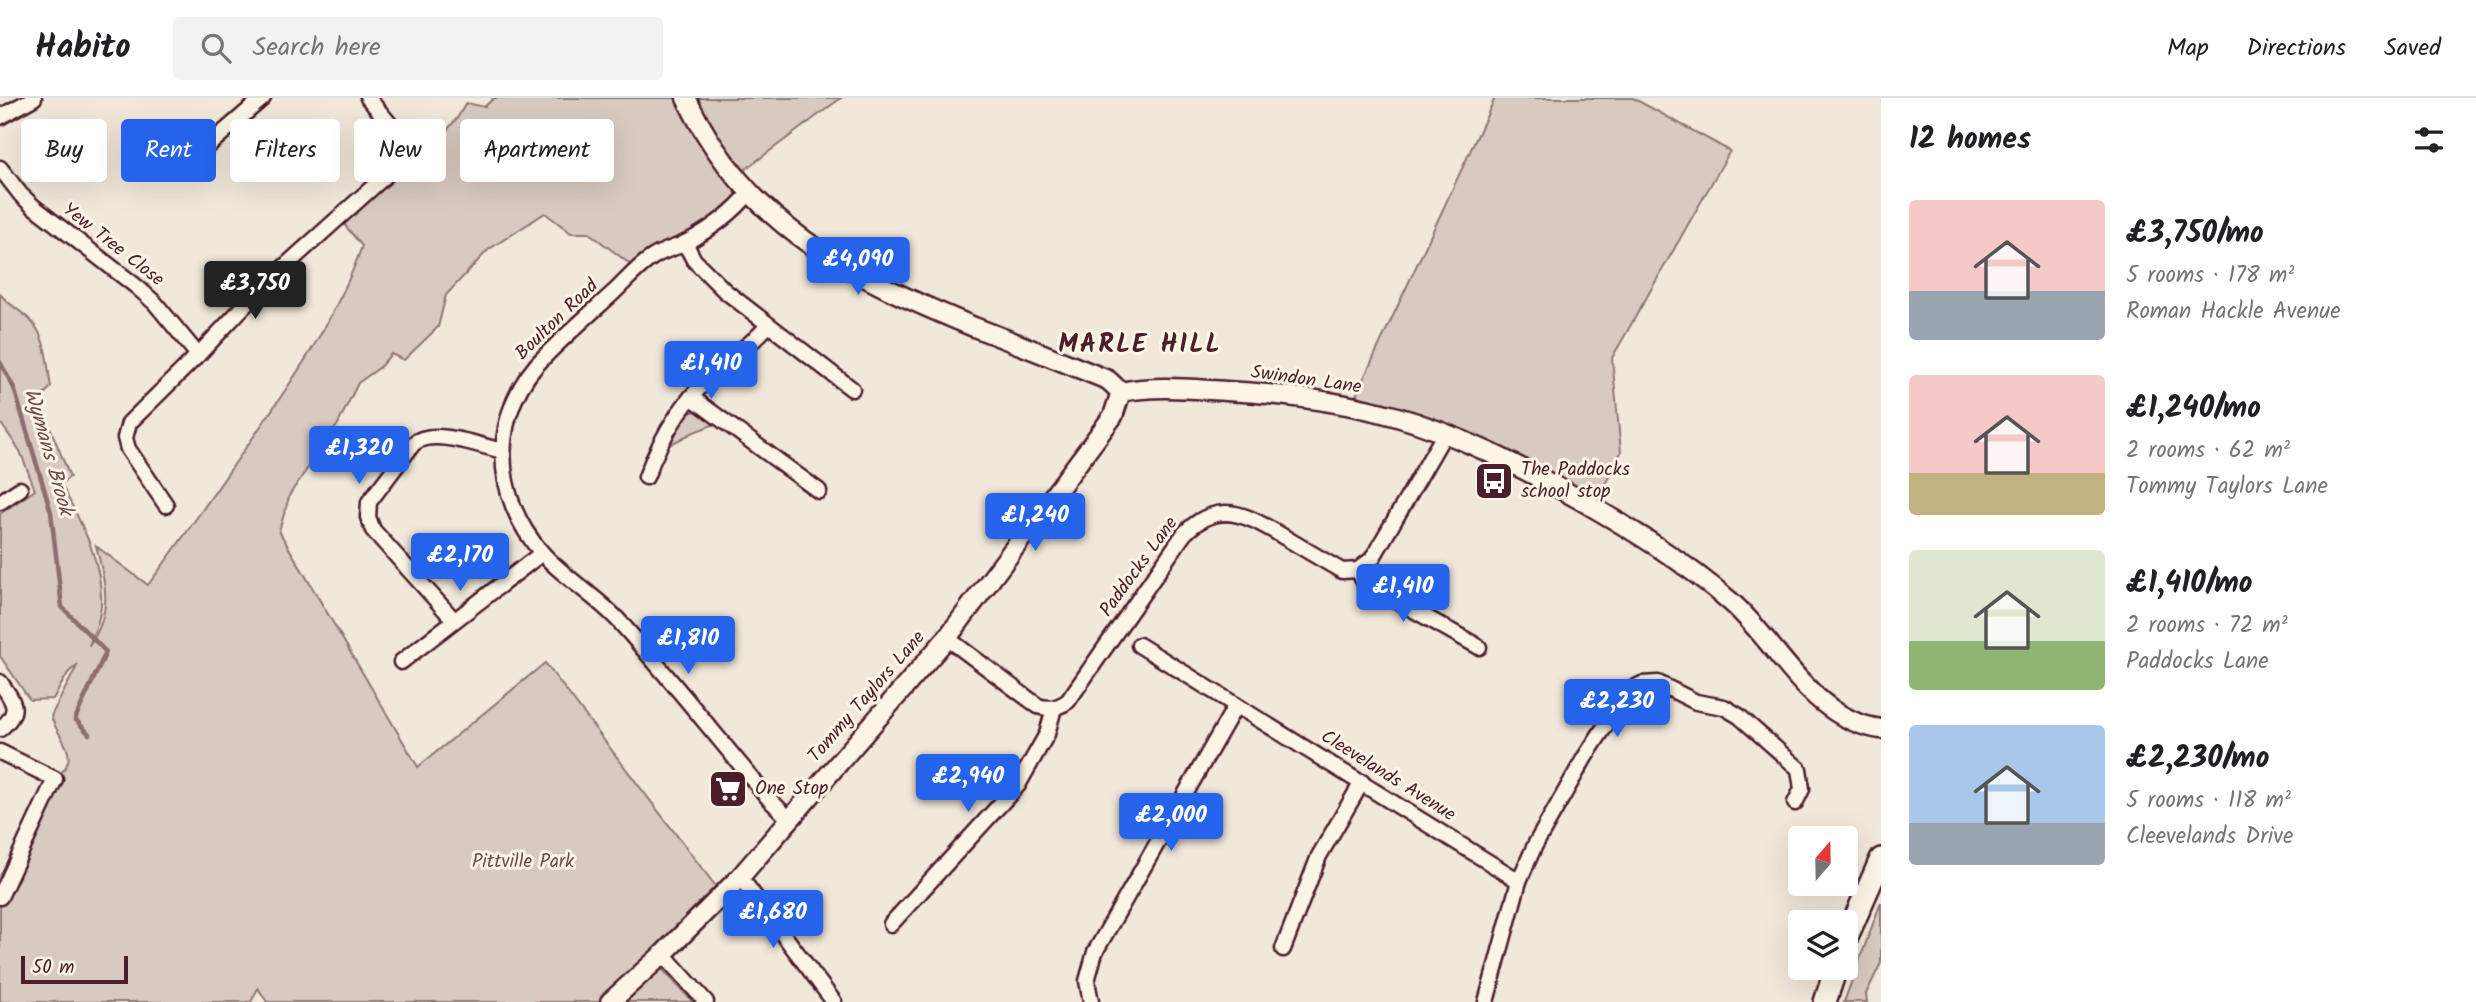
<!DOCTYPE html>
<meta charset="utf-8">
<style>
:root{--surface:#fff;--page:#f2f2f2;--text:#202124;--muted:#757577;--line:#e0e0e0;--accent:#2563eb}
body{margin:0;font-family:Kalam,sans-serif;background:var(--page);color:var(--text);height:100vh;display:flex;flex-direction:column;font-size:26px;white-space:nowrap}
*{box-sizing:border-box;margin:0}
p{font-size:23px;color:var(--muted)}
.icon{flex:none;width:38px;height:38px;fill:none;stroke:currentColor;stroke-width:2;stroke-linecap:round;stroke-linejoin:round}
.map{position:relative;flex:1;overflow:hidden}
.drawer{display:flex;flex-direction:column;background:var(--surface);width:595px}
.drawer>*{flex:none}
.banner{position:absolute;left:21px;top:21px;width:665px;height:63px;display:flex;gap:14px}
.needle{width:46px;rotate:20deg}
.buttons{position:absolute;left:1788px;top:728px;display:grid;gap:14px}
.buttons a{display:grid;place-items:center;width:70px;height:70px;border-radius:7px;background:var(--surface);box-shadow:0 7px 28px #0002;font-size:35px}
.scale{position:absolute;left:21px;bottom:18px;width:107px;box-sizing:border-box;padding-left:7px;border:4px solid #4a1f2b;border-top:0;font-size:19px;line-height:24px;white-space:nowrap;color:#4a1f2b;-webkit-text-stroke:5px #fcf5e5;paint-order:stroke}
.price{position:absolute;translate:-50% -60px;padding:0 16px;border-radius:7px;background:var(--accent);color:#fff;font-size:23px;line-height:46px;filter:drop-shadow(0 2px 4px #0008)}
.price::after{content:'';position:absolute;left:50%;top:42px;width:21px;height:16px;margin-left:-10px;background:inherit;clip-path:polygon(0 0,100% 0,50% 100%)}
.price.on{background:#222;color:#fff}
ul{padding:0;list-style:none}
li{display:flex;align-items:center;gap:21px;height:175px;padding:0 28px}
li span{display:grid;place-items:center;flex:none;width:196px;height:140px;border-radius:7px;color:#555}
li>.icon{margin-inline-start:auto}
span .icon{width:84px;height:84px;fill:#fffc;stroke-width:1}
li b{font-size:30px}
h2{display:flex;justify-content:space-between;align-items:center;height:84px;padding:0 28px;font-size:30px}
.tag{padding:0 24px;border-radius:7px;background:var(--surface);box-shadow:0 7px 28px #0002;font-size:24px;line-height:63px}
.tag.on{background:var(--accent);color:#fff}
header{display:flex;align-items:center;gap:42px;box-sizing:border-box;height:98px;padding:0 35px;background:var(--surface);border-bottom:2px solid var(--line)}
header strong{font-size:33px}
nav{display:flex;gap:38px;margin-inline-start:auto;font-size:24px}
.search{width:490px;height:63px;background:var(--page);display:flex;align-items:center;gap:18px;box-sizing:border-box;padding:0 24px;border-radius:7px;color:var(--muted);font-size:26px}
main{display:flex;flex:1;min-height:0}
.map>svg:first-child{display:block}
.green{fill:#d8cac0;stroke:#917476;stroke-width:2}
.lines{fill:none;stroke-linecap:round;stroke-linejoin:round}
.stream{stroke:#8b6d6f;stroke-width:4.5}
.minor-casing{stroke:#4a1f2b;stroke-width:19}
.tertiary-casing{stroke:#4a1f2b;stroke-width:23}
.primary-casing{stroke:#4a1f2b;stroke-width:26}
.minor{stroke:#fcf5e5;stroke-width:14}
.tertiary{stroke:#fcf5e5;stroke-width:18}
.primary{stroke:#fcf5e5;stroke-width:21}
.labels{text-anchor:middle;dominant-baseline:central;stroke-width:6;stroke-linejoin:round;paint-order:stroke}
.street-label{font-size:19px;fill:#4a1f2b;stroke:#fcf5e5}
.poi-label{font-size:19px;fill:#4a1f2b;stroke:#fcf5e5;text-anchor:start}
.park-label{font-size:19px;fill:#6e4a50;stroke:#fcf5e5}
.water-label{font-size:21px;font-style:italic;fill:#704c53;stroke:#fcf5e5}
.district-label{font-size:26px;font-weight:bold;letter-spacing:2px;fill:#4a1f2b;stroke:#fcf5e5}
</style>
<header>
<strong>Habito</strong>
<div class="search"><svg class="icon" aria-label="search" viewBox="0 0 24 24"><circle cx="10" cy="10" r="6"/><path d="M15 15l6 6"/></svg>Search here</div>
<nav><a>Map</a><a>Directions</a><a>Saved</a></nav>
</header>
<main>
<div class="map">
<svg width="1881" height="904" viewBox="0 0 1881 904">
<rect width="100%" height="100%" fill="#f1e8da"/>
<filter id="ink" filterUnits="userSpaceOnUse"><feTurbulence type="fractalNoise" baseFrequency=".0143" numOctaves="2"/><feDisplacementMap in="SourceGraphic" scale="14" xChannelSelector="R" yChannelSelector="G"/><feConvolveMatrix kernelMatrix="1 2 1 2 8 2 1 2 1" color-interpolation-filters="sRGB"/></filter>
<g filter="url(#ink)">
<!-- green -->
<g class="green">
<path d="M494,0h347l-106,79 14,16 -111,77 -49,-37h-18l-26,-20 -57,37 -42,45 -8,32 -34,33 -13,-6 -12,14 -21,15 -20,41 -48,70 -11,37 139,236 127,-104 172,225 -67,68 43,46h-426l-9,-14 -7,14h-251v-106l55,-117c29,-24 4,-37 -4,-63l27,-52 -10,9 -15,26 -23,1 -30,-44v-142l35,-24 -15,-39 -20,-29v-128c9,11 20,16 30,26 17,16 17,44 21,67l-12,13 31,77 -9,7c19,37 42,77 40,120 0,16 -8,29 -12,42 24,-33 17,-63 7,-100l52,39c37,-49 71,-99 106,-149 41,-59 84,-121 108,-190l-23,-28 69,-65h20l30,-36 8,-14 18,4z"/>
<polygon points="1495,0 1633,0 1730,53 1612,260 1621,354 1598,401 1356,297"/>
<polygon points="696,313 701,313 718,325 694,334 667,348 684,317"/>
<polygon points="1881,804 1881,865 1866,896 1867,904 1844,904"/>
</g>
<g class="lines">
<!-- stream -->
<polyline class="stream" points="0,264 14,290 51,414 62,509 106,554 75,621 89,636"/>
<defs>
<g id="minor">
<polyline points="0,19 34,0"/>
<polyline points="203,52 263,0"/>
<polyline points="0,70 21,97 34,109 137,189 155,205 198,257"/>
<path d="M749,95c-16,20 -40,37 -62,49 -11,6 -24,8 -34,15 -15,9 -27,24 -40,36 -22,20 -45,40 -66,61 -58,55 -57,142 -4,200 23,25 53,42 76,67 52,58 101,120 151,179l19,19"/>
<polyline points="685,145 694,162 725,193 852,291"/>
<polyline points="691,299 819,393"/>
<path d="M646,379c18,-47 39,-79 77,-112 16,-15 31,-22 45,-40"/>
<polyline points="0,404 20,391"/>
<polyline points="166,407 128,351 125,340 129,325 198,257 264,187 404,61 408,55 405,44 368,0"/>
<polyline points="1358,472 1364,484 1479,549"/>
<path d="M454,522l-81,-90 -5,-13 1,-15 44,-58c19,-17 67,2 90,7"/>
<path d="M947,540l91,68c11,4 20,2 30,-5l116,-167c36,-37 64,-18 102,4 18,11 37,22 56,33l16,-1 14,-11 73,-126"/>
<polyline points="1139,547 1519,783"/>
<polyline points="401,564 542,455"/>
<path d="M0,584c14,20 22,29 0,47"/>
<polyline points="0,654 55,681 0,799"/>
<polyline points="740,779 834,904"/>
<polyline points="891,826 1018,687 1047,636 1054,610"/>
<polyline points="1283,851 1319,758 1362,684"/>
<polyline points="663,856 706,904"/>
<polyline points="1091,904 1087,883 1095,854 1236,607"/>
<polyline points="1486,904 1519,783 1535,747 1585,659 1628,593 1642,586 1658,585 1696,604 1724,609 1739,618 1799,671 1802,691 1795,705"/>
</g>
<g id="tertiary">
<path d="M686,0c62,129 162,177 288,229 45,17 89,35 134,53l13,12"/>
<path d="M1121,294c35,-7 70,-3 105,-1 57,3 113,10 168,25 64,18 125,50 183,82 54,31 107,63 154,104 48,42 80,118 150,127"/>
<polyline points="610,904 663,856 740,779 947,540 1113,318 1121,294"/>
</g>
<g id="primary">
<polyline points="1846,841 1881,761"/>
<polyline points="1825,904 1836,870"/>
</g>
</defs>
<!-- minor casing -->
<use href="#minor" class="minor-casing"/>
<!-- tertiary casing -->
<use href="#tertiary" class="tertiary-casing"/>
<!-- primary casing -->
<use href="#primary" class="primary-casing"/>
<!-- minor -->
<use href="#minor" class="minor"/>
<!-- tertiary -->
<use href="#tertiary" class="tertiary"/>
<!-- primary -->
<use href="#primary" class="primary"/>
</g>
</g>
<!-- icons -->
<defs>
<symbol id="bus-square" viewBox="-11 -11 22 22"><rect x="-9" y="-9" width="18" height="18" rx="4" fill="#4a1f2b" stroke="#fcf5e5"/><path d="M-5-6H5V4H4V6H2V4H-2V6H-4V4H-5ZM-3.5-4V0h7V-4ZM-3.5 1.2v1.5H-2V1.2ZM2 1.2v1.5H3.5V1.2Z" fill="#fff"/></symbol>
<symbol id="supermarket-square" viewBox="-11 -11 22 22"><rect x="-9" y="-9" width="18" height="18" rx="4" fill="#4a1f2b" stroke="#fcf5e5"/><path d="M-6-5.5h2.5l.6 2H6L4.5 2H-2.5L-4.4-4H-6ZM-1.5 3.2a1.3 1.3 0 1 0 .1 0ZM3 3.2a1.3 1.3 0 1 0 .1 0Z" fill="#fff"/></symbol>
</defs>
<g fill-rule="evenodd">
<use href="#bus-square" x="1472" y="361" width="44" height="44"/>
<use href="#supermarket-square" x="706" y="669" width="44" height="44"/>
</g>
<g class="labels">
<!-- street labels -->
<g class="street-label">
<text transform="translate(113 147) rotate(38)">Yew Tree Close</text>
<text transform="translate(557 222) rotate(-44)">Boulton Road</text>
<text transform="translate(1306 282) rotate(8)">Swindon Lane</text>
<text transform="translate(1139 469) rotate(-54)">Paddocks Lane</text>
<text transform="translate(867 599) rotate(-49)">Tommy Taylors Lane</text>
<text transform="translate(1388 678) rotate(32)">Cleevelands Avenue</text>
</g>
<!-- poi labels -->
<g class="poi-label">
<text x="1521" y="372">The Paddocks<tspan x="1521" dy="22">school stop</tspan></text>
<text x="755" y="691">One Stop</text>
</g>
<!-- park labels -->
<g class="park-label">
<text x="523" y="764">Pittville Park</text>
</g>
<!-- water labels -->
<g class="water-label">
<text transform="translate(48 354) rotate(74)">Wymans Brook</text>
</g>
<!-- district labels -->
<g class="district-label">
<text x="1140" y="247">MARLE HILL</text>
</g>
</g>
</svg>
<div class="buttons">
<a><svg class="needle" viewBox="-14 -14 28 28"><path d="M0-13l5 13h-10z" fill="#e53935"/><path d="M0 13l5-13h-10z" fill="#757577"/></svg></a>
<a><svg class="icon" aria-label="layers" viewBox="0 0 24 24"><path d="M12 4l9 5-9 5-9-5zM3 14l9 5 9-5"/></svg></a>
</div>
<div class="scale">50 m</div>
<b class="price" style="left:858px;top:199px">£4,090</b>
<b class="price on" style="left:255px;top:223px">£3,750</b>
<b class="price" style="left:711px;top:303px">£1,410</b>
<b class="price" style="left:359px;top:388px">£1,320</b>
<b class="price" style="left:1035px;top:455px">£1,240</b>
<b class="price" style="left:460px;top:495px">£2,170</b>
<b class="price" style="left:1403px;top:526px">£1,410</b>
<b class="price" style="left:688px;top:578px">£1,810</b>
<b class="price" style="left:1617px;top:641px">£2,230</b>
<b class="price" style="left:968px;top:716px">£2,940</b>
<b class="price" style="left:1171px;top:755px">£2,000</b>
<b class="price" style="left:773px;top:852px">£1,680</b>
<div class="banner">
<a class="tag">Buy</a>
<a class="tag on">Rent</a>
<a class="tag">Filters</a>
<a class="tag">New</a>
<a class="tag">Apartment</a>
</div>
</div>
<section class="drawer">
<h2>12 homes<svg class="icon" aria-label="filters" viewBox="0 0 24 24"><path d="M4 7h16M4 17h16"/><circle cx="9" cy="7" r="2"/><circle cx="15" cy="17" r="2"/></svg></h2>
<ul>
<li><span style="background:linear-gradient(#f6c9c9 65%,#9aa5b1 0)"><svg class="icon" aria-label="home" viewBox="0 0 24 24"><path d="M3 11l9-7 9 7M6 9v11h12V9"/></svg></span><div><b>£3,750/mo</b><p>5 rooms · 178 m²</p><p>Roman Hackle Avenue</p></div></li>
<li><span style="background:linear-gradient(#f6c9c9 70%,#c2b280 0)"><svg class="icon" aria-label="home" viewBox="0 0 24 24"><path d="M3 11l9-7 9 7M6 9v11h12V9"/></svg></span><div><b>£1,240/mo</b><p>2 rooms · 62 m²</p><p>Tommy Taylors Lane</p></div></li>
<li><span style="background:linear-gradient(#dfe7d0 65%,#8fb573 0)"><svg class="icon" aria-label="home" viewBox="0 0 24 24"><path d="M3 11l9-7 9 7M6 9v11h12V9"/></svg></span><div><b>£1,410/mo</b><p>2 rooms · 72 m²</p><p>Paddocks Lane</p></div></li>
<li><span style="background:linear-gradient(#a9c7e8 70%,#9aa5b1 0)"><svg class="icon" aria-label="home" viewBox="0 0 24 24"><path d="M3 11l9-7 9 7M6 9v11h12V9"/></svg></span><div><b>£2,230/mo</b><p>5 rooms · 118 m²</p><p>Cleevelands Drive</p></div></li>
</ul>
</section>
</main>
